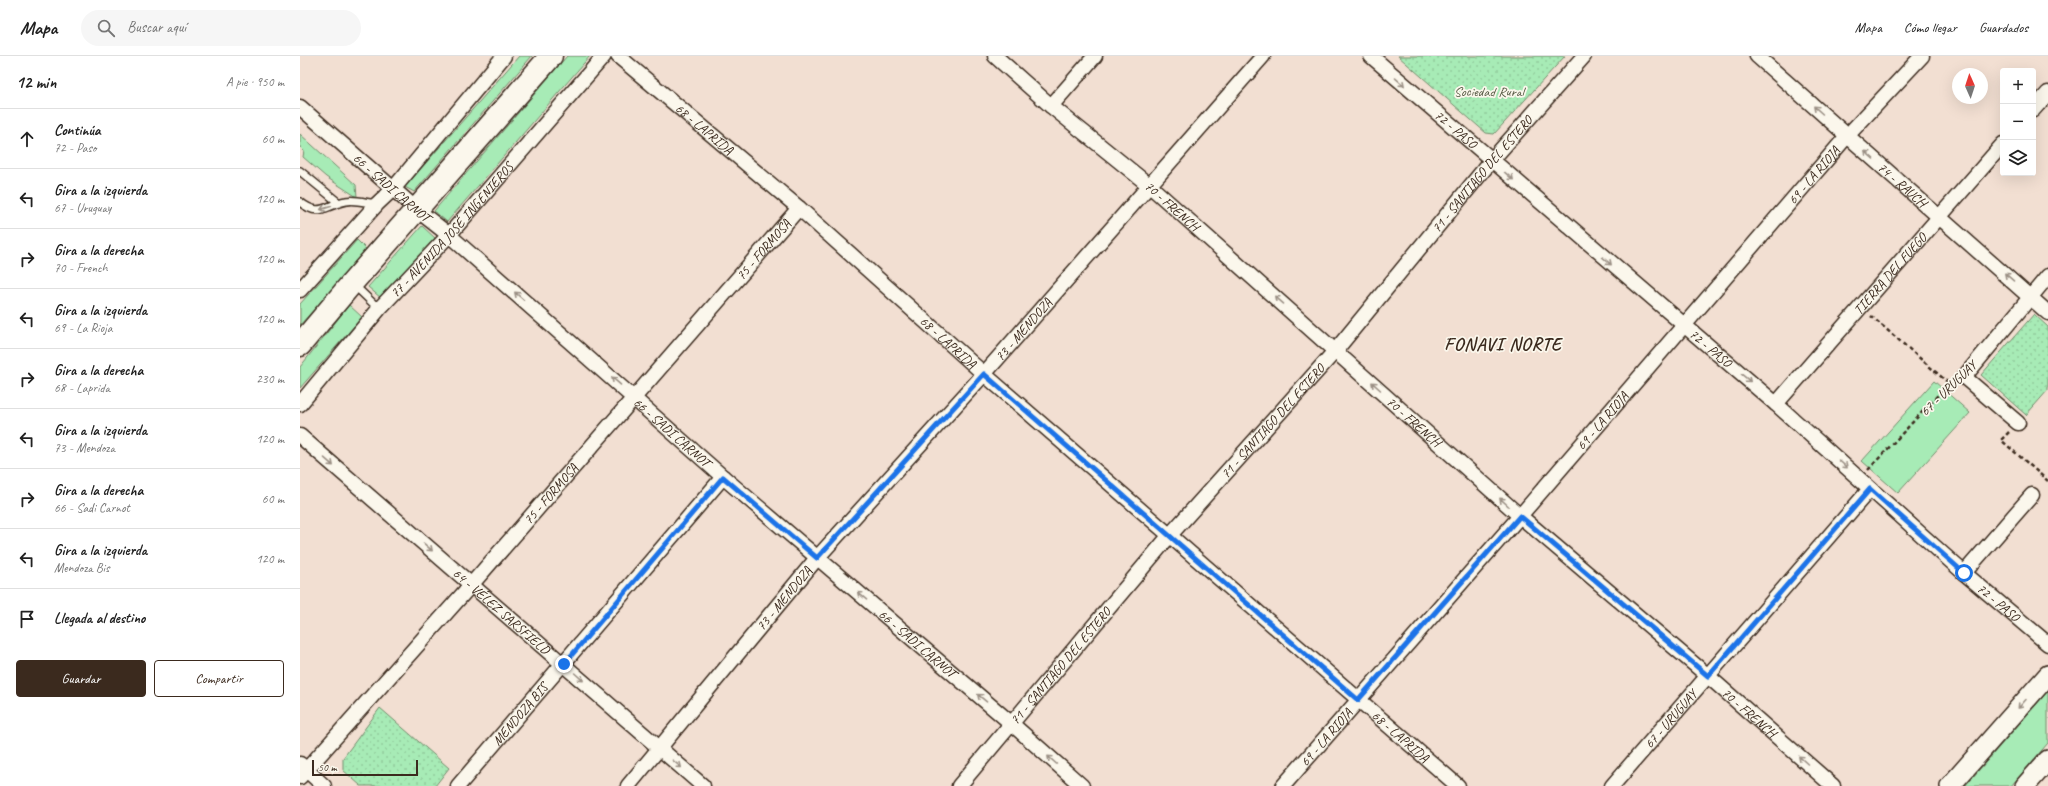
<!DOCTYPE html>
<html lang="es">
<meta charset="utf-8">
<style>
:root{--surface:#fff;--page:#f6f6f6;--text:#222;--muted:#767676;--line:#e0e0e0;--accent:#3b2a1e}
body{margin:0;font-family:Caveat,sans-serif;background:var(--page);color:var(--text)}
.controls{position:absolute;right:12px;top:12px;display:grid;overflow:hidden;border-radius:4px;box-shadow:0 4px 16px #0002}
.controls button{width:36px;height:36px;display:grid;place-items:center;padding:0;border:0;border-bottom:1px solid var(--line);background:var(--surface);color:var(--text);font:20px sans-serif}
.compass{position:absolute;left:1652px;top:12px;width:36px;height:36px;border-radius:50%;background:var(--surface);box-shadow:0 4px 16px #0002;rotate:357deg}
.scale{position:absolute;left:12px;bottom:10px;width:106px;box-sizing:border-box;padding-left:4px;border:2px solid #3b2a1e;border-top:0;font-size:11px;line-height:14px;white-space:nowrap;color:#3b2a1e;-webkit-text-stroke:3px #fbf7ec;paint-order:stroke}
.stop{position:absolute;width:12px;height:12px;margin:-9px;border:3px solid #1a73e8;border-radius:50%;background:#fff}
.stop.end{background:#1a73e8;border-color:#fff;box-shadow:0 1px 4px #0008}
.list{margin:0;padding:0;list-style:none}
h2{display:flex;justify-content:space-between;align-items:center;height:52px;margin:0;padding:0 16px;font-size:17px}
h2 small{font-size:13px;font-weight:400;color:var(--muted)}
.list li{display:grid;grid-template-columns:26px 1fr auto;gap:12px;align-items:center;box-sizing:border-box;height:60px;padding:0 16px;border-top:1px solid var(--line)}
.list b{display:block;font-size:15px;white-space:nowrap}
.list p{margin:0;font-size:13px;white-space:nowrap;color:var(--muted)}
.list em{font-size:13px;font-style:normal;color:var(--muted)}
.actions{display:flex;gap:8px;padding:12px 16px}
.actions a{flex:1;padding:9px 0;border:1px solid var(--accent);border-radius:4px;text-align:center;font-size:14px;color:var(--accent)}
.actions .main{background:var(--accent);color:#fff}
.icon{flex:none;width:22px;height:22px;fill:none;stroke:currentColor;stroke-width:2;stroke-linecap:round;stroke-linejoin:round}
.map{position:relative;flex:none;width:1748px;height:730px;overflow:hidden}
header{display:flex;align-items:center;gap:24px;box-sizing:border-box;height:56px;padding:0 20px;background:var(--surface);border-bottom:1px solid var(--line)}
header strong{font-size:19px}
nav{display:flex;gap:22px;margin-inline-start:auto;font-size:14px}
.search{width:280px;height:36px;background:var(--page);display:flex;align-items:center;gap:10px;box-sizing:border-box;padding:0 14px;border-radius:22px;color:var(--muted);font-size:15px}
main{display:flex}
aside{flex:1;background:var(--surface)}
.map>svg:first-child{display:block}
.grass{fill:#a7ebb6;stroke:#718a6a}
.park{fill:url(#park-dots);stroke:#718a6a}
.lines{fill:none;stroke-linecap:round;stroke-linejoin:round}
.lane-casing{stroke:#3b2a1e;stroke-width:10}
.street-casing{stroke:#3b2a1e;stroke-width:17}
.secondary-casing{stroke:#3b2a1e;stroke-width:22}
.highway-casing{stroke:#3b2a1e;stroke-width:25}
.path{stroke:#3b2a1e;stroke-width:2.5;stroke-dasharray:4 3;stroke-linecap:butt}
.lane{stroke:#fbf7ec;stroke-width:7}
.street{stroke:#fbf7ec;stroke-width:14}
.secondary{stroke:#fbf7ec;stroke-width:19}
.highway{stroke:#fbf7ec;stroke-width:22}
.oneway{stroke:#9b9085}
.route{stroke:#1a73e8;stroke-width:5}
.labels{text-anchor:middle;stroke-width:3.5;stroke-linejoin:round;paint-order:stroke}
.park-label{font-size:14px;fill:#565a44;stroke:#fbf7ec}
.street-label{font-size:14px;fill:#3b2a1e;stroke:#fbf7ec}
.district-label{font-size:18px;font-weight:bold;letter-spacing:1px;fill:#3b2a1e;stroke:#fbf7ec}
</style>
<header>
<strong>Mapa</strong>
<div class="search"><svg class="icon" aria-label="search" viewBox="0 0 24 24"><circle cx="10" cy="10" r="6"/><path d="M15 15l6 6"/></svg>Buscar aquí</div>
<nav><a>Mapa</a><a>Cómo llegar</a><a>Guardados</a></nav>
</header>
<main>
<aside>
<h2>12 min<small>A pie · 950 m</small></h2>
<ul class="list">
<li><svg class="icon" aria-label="ahead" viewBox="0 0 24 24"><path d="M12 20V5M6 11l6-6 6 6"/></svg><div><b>Continúa</b><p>72 - Paso</p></div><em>60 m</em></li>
<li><svg class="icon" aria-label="left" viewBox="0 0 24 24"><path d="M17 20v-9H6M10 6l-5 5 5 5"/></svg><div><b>Gira a la izquierda</b><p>67 - Uruguay</p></div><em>120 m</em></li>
<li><svg class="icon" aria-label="right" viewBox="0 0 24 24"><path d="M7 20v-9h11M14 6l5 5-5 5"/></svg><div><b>Gira a la derecha</b><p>70 - French</p></div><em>120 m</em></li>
<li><svg class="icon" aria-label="left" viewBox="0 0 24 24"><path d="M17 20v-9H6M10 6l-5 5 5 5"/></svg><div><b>Gira a la izquierda</b><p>69 - La Rioja</p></div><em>120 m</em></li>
<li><svg class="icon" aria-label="right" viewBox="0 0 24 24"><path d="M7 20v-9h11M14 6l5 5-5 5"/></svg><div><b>Gira a la derecha</b><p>68 - Laprida</p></div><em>230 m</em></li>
<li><svg class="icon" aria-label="left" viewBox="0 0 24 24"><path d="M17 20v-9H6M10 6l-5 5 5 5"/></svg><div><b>Gira a la izquierda</b><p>73 - Mendoza</p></div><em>120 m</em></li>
<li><svg class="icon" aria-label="right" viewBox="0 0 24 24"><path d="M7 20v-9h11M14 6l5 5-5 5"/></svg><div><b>Gira a la derecha</b><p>66 - Sadi Carnot</p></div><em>60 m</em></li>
<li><svg class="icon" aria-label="left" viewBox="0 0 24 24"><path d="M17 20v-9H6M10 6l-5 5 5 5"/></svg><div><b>Gira a la izquierda</b><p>Mendoza Bis</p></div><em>120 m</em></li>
<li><svg class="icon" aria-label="arrive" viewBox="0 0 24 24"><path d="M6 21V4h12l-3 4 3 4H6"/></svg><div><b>Llegada al destino</b></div></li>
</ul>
<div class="actions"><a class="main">Guardar</a><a>Compartir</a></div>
</aside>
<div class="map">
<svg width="1748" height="730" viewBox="0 0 1748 730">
<defs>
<pattern id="park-dots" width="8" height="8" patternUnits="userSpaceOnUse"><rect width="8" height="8" fill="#a7ebb6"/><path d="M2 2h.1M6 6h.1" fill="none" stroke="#91ca9c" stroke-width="1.8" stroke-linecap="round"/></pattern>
</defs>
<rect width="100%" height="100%" fill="#f2dfd2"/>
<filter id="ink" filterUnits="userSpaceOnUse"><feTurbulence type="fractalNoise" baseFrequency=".025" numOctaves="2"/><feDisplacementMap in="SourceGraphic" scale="8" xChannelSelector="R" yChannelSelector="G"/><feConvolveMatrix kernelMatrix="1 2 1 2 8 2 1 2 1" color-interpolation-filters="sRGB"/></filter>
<g filter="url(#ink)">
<path class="grass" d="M 219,0 L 232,0 L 114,136 L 105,131 Z
M 267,0 L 290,0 L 147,166 L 134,155 Z
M 0,78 L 56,129 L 57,141 L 26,121 L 3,101 L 4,95 L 0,91 Z
M 122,170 L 135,182 L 81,242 L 68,231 Z
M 57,184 L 67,194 L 0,269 L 0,248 Z
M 49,249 L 62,261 L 0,332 L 0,311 Z
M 1634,325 L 1670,357 L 1598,437 L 1562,405 Z
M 1748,635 L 1748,687 L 1711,730 L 1665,730 Z"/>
<path class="park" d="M 1098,0 L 1265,0 L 1194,78 L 1186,77 Z
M 1734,258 L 1748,271 L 1748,334 L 1726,359 L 1681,319 Z
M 80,652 L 149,712 L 135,730 L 61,730 L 43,714 L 43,702 Z"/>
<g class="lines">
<defs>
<path id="lane" d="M 0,115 L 39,147
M 0,146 C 20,162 25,149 46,145 C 55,143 67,147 77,148
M 53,228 L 79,253"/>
<g id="street">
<path id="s1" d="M 318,0 L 499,152 L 684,318 L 1158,730"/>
<path id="s2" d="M 695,0 L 751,50 L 850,130 L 1220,460 L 1408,620 L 1533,730"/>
<path id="s3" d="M 1071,0 L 1476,348 L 1664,517 L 1748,588"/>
<path id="s4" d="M 1457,0 L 1748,257"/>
<path d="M 751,50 L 795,0"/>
<path id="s5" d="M 0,51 L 116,153 L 149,179 L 423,421 L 712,668 L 782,730"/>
<path d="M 1733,54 L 1748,37"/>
<path d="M 0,234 L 77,148 L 94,132 L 204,0"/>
<path id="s6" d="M 0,348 L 79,253 L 149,179 L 304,0"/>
<path id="s7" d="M 1476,348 L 1703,88"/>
<path d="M 1718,367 L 1664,321 L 1748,220"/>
<path id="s8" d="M 0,380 L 403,730"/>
<path d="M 1664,517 L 1732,439"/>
<path d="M 0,708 L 24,730"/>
<path id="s9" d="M 0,721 L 171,529 L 499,152"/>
<path id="s10" d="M 158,730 L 423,421"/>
<path id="s11" d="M 328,730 L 517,502 L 684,318 L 963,0"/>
<path id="s12" d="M 659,730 L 870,479 L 1036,294 L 1191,105 L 1284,0"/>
<path id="s13" d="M 983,730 L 1220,460 L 1547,80 L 1622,0"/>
<path id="s14" d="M 1312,730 L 1570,433"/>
</g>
<path id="secondary" d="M 1650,730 L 1748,619
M 1725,730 L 1748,704"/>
<path id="highway" d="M 0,289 L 52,227 L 251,0"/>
</defs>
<use href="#lane" class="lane-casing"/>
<use href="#street" class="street-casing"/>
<use href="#secondary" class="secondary-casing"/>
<use href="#highway" class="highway-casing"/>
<path class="path" d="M 1571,260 L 1652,330
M 1709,376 L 1701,384 L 1748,425
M 1568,414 L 1639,338 L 1654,328"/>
<use href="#lane" class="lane"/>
<use href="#street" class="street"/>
<use href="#secondary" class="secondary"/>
<use href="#highway" class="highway"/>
</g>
<defs><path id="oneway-shaft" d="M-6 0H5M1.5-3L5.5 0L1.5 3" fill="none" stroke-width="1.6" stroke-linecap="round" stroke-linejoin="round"/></defs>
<g class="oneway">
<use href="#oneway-shaft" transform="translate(1100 26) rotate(41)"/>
<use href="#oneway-shaft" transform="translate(1518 54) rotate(-138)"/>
<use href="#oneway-shaft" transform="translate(1569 99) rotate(-139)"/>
<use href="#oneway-shaft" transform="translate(1209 120) rotate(41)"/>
<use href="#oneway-shaft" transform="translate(26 152) rotate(164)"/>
<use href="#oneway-shaft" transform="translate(1307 205) rotate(41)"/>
<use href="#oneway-shaft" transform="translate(1709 221) rotate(-139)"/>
<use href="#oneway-shaft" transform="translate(219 240) rotate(-139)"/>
<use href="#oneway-shaft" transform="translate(979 244) rotate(-139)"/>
<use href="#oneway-shaft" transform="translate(1446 322) rotate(40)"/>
<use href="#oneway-shaft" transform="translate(316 325) rotate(-139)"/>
<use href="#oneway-shaft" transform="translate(1076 330) rotate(-138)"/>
<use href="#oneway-shaft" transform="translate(29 406) rotate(41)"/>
<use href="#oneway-shaft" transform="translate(1543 408) rotate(42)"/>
<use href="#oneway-shaft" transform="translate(1204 446) rotate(-138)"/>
<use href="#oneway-shaft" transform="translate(128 491) rotate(41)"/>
<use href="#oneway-shaft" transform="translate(562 540) rotate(-140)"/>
<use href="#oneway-shaft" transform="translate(279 621) rotate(42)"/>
<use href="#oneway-shaft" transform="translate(682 642) rotate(-140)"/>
<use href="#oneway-shaft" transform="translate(1722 648) rotate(132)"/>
<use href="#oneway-shaft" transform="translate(752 704) rotate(-138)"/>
<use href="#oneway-shaft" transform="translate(1503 704) rotate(-138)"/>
<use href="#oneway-shaft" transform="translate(377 708) rotate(40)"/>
</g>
</g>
<g class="lines" filter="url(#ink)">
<path class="route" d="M 264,608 L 423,421 L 517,502 L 684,318 L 1058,644 L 1220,460 L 1408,620 L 1570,433 L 1664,517"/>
</g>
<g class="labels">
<g class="park-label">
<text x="1189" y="40">Sociedad Rural</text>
</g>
<g class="street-label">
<text dy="5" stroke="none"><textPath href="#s1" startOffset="113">68 - LAPRIDA</textPath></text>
<text dy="5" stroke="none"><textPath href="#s3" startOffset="112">72 - PASO</textPath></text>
<text dy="5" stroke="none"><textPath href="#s12" startOffset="805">71 - SANTIAGO DEL ESTERO</textPath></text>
<text dy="5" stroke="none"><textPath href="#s13" startOffset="809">69 - LA RIOJA</textPath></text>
<text dy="5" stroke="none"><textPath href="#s4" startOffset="194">74 - RAUCH</textPath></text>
<text dy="5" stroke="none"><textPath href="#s5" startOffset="122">66 - SADI CARNOT</textPath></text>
<text dy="5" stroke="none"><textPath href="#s2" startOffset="232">70 - FRENCH</textPath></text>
<text dy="5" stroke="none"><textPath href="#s6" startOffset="231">77 - AVENIDA JOSÉ INGENIEROS</textPath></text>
<text dy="5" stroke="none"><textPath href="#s9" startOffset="702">75 - FORMOSA</textPath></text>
<text dy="5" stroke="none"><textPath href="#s7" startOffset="173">TIERRA DEL FUEGO</textPath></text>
<text dy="5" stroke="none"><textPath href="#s11" startOffset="604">73 - MENDOZA</textPath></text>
<text dy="5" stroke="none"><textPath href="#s1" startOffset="437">68 - LAPRIDA</textPath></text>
<text dy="5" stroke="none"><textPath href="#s3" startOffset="448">72 - PASO</textPath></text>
<text transform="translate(1648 332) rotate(-44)" y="5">67 - URUGUAY</text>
<text dy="5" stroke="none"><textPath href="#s13" startOffset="485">69 - LA RIOJA</textPath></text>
<text dy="5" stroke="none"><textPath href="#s12" startOffset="481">71 - SANTIAGO DEL ESTERO</textPath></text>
<text dy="5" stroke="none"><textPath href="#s2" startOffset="556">70 - FRENCH</textPath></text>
<text dy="5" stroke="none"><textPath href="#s5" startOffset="494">66 - SADI CARNOT</textPath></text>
<text dy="5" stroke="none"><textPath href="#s9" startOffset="378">75 - FORMOSA</textPath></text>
<text dy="5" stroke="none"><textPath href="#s11" startOffset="244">73 - MENDOZA</textPath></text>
<text dy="5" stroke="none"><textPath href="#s3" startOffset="832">72 - PASO</textPath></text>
<text dy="5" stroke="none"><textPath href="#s8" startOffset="267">64 - VÉLEZ SARSFIELD</textPath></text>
<text dy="5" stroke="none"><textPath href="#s5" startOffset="818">66 - SADI CARNOT</textPath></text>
<text dy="5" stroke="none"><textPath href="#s12" startOffset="157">71 - SANTIAGO DEL ESTERO</textPath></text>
<text dy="5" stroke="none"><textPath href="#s2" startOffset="1000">70 - FRENCH</textPath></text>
<text dy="5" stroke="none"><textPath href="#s10" startOffset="95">MENDOZA BIS</textPath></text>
<text dy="5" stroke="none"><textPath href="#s14" startOffset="89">67 - URUGUAY</textPath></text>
<text dy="5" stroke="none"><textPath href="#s1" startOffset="1037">68 - LAPRIDA</textPath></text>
<text dy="5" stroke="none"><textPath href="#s13" startOffset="65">69 - LA RIOJA</textPath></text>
</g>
<g class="district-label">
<text x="1203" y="294">FONAVI NORTE</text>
</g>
</g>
</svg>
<div class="controls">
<button>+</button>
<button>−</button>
<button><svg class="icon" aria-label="layers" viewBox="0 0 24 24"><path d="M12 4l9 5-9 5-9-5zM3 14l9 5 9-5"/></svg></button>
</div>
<svg class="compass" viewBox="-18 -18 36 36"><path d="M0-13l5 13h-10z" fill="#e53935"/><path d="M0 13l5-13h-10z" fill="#767676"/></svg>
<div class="scale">50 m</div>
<div class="stop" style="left:1664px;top:517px"></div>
<div class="stop end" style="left:264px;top:608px"></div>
</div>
</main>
